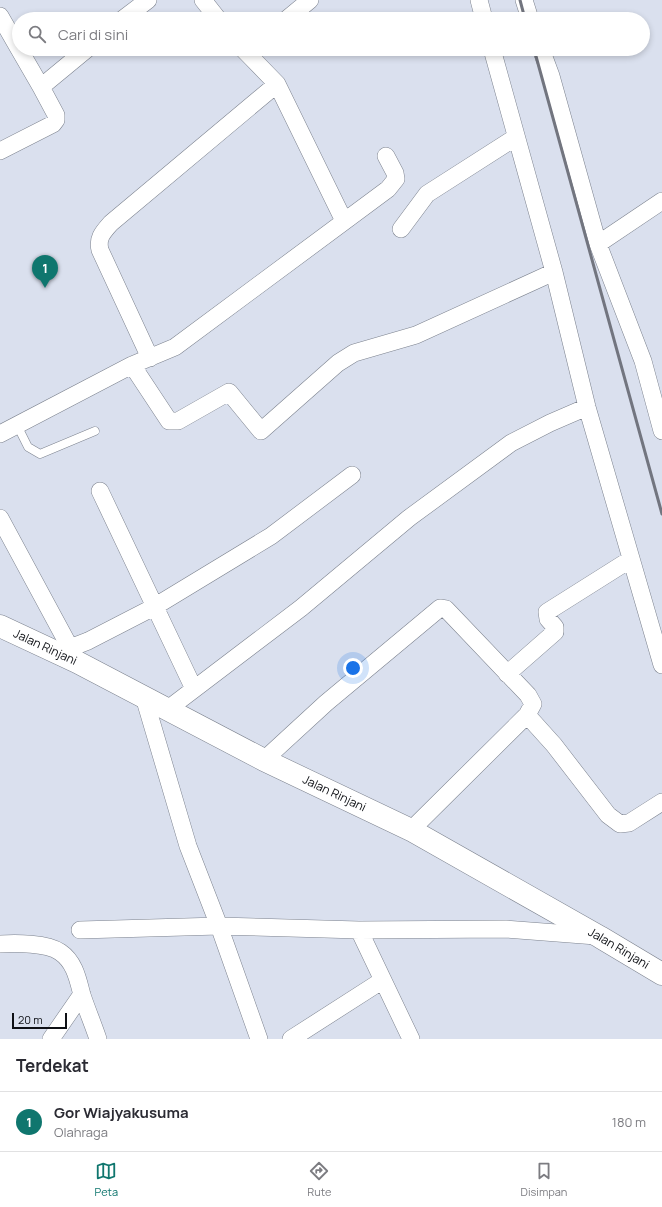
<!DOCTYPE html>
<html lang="id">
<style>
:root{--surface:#fff;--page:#f7f7f7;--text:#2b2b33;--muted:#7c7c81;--line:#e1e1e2;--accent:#0f766e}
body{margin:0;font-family:Manrope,sans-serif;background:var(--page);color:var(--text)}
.scale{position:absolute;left:12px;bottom:10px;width:55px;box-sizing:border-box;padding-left:4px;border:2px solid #0e1015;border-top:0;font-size:11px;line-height:14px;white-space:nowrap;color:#0e1015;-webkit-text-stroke:3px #dae0ee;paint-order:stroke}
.you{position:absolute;left:353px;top:668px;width:14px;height:14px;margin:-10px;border:3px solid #fff;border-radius:50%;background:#1a73e8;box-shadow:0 0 0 6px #1a73e833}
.badge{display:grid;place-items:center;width:26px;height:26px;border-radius:50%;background:var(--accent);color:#fff;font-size:13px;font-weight:700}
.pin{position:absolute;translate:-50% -33px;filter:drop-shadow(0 1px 2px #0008)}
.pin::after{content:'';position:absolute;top:21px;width:14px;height:12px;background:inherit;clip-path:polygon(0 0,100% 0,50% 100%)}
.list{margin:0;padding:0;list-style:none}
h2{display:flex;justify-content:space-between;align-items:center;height:52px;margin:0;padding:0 16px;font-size:17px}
h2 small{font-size:13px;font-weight:400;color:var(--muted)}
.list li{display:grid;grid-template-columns:26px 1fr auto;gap:12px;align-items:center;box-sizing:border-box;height:60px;padding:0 16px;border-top:1px solid var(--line)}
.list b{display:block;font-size:15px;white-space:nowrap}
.list p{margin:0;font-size:13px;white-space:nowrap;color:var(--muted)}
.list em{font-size:13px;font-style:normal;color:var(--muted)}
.icon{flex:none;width:22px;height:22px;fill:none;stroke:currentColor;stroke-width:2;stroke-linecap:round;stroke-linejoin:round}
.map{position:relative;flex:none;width:662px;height:1039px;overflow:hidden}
.search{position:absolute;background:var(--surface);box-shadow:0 2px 6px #0003;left:12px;right:12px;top:12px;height:44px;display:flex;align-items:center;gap:10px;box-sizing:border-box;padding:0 14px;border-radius:22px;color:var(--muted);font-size:15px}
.sheet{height:112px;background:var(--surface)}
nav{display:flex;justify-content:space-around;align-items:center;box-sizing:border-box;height:56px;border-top:1px solid var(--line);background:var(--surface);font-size:11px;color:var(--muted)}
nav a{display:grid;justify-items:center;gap:2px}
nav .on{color:var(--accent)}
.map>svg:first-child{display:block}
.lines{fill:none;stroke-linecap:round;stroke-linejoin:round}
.lane-casing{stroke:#7c828e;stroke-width:9}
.street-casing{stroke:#7c828e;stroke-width:18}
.secondary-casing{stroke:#7c828e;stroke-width:23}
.lane{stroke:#fff;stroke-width:8}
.street{stroke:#fff;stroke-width:17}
.secondary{stroke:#fff;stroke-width:22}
.rail{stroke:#72757f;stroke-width:3}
.labels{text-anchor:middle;stroke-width:3.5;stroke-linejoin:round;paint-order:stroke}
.street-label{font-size:12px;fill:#0e1015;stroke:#dae0ee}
</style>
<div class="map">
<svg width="662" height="1039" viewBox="0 0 662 1039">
<rect width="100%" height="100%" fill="#dae0ee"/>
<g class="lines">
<defs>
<path id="lane" d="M 17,425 L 28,447 L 40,454 L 95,431"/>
<path id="street" d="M 203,0 L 218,19
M 479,0 L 484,19
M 524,0 L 530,19
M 0,16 L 19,49
M 123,19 L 148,0
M 287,19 L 310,0
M 19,49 L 41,87
M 243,49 L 277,84 L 344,221
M 492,49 L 554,272 L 587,407 L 662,665
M 541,49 L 551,76 L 598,244 L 643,361 L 662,431
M 0,151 L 53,124 L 56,120 L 56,115 L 41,87 L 87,49
M 401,229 L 427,194 L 516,137
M 598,244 L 662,201
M 150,358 L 100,250 C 97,238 103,232 111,223 L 277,84
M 132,365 L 169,421 L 178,421 L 229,392 L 261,431 L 338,363 L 354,353 L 416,335 L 554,272
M 0,434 L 132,365 L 175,347 L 388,189 L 396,179 L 395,173 L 386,156
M 100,491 L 194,689
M 0,518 L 75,657
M 70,648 L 88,641 L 154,607 L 271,536 L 352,475
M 507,674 L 555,632 L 555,627 L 548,619 L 547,612 L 631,559
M 168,709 L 301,608 L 409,518 L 511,443 L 550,423 L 587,407
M 527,715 L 554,745 L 608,815 L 620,824 L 629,823 L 662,802
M 264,760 L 326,703 L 440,608 L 446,609 L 528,695 L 533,704 L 527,715 L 411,830
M 80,930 L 219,926 L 188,846 L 144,697
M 359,930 L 411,1039
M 0,944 C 16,943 47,943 60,952 C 75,962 78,980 82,995 C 87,1010 93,1024 98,1039
M 51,1039 L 82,994
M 259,1039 L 219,926 L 359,930 L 506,929 L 596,936
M 291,1039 L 383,980"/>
<g id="secondary">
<path id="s1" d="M 0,626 L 77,662 L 264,760 L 411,830 L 600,937 L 662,974"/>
</g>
</defs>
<use href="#lane" class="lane-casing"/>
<use href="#street" class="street-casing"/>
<use href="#secondary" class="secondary-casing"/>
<use href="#lane" class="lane"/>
<use href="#street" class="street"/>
<use href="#secondary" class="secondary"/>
<path class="rail" d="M 520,0 L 525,19
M 534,49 L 662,514"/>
</g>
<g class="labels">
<g class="street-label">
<text dy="4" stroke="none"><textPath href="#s1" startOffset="50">Jalan Rinjani</textPath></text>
<text dy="4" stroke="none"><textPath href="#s1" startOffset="374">Jalan Rinjani</textPath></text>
<text dy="4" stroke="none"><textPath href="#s1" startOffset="698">Jalan Rinjani</textPath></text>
</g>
</g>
</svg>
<div class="scale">20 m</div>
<div class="you"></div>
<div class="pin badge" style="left:45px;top:288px">1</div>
<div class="search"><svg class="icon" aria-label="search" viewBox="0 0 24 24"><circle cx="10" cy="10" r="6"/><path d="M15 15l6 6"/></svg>Cari di sini</div>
</div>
<section class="sheet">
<h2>Terdekat<small></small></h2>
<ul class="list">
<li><span class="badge">1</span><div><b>Gor Wiajyakusuma</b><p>Olahraga</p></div><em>180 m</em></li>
</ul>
</section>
<nav>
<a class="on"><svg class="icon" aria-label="map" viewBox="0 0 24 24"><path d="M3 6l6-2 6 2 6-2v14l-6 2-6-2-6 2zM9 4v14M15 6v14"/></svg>Peta</a>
<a><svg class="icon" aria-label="directions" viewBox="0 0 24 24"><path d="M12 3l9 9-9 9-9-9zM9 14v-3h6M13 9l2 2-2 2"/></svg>Rute</a>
<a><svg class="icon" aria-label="saved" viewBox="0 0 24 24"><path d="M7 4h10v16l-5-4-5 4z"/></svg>Disimpan</a>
</nav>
